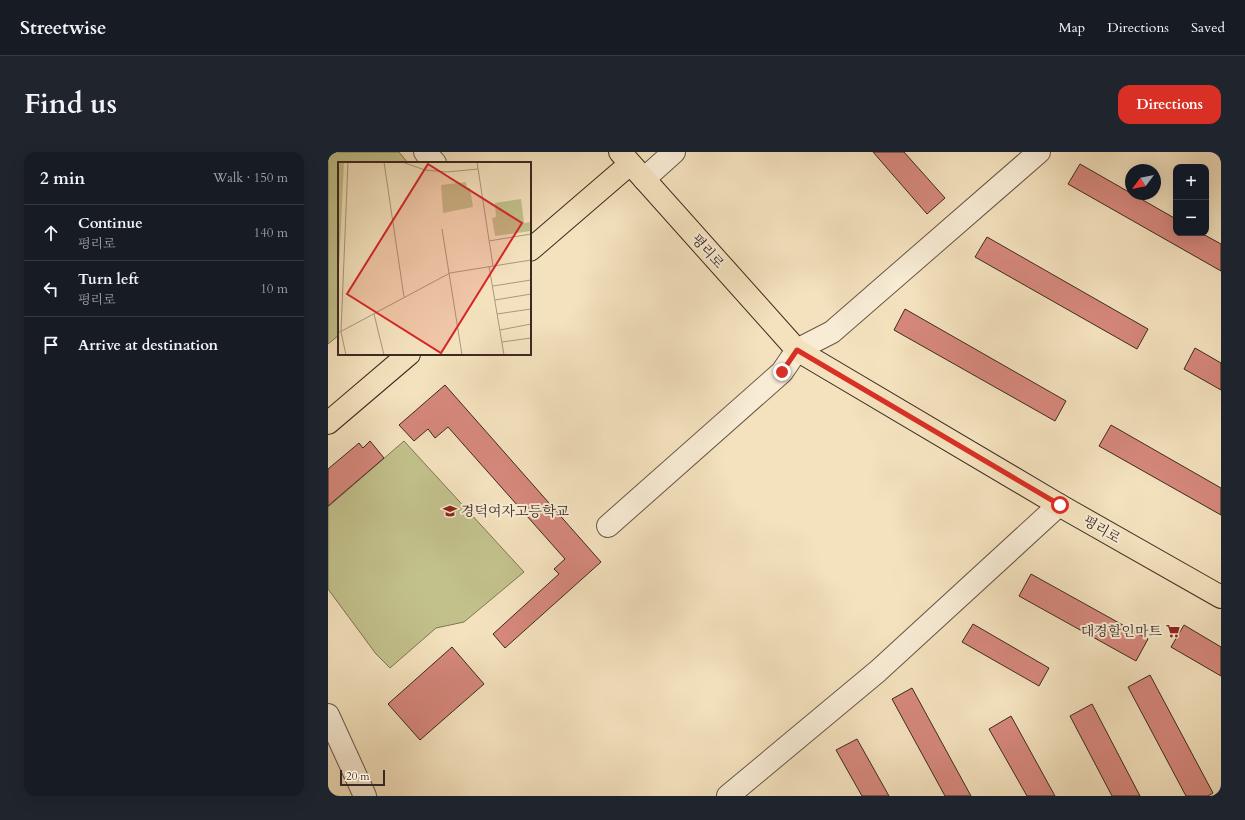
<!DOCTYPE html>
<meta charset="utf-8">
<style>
:root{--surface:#171b24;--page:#20242c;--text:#f1f3f6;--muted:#9ea1a6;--line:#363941;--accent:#d93025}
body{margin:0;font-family:Cardo,"Noto Serif KR",serif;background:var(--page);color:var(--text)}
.controls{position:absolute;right:12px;top:12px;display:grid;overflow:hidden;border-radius:8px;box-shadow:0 4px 16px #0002}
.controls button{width:36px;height:36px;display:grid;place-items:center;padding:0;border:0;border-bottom:1px solid var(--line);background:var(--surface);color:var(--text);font:20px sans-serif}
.compass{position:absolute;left:797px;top:12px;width:36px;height:36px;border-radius:50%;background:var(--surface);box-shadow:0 4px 16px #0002;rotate:238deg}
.scale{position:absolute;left:12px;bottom:10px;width:45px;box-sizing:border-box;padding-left:4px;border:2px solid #3c2920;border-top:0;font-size:11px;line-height:14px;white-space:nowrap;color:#3c2920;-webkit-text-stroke:3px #f8ecd5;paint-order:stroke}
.stop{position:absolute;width:12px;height:12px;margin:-9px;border:3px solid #d93025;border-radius:50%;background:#fff}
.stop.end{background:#d93025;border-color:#fff;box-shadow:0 1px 4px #0008}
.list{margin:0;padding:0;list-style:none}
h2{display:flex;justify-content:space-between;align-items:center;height:52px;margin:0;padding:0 16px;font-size:17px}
h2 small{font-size:13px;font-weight:400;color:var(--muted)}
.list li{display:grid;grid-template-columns:26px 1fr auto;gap:12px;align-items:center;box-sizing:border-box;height:56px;padding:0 16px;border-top:1px solid var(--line)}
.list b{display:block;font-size:15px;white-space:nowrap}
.list p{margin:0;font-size:13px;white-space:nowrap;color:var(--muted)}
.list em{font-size:13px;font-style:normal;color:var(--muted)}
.icon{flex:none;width:22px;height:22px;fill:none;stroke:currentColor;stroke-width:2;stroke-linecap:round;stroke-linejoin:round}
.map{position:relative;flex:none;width:893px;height:644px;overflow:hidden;border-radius:12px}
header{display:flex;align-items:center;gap:24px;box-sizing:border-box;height:56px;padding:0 20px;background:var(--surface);border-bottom:1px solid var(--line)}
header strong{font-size:19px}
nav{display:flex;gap:22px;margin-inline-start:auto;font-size:14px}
.intro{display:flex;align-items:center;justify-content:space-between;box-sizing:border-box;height:96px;padding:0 24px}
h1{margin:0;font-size:28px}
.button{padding:10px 18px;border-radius:12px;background:var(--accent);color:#fff;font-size:14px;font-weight:700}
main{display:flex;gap:24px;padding:0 24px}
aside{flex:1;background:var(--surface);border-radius:12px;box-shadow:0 4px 16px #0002}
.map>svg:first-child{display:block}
.green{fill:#c2c18c;stroke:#7f7556}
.building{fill:#d6887c;stroke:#3c2920}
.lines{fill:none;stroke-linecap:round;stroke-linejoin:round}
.minor-casing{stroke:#6a5748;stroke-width:24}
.major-casing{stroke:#3c2920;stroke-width:24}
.minor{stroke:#f8ecd5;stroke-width:22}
.major{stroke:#f4e2be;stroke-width:22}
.route{stroke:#d93025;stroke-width:5}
.labels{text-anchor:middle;stroke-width:4;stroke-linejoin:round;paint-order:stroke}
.street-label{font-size:14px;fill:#3c2920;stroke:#f8ecd5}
.poi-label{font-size:14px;fill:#3c2920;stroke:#f8ecd5;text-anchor:start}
.inset-road{fill:none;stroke:#aa987f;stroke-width:1}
.view{fill:#d62828;fill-opacity:0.15;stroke:#d62828;stroke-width:2}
.inset-edge{fill:none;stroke:#3c2920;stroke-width:2}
</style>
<header>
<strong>Streetwise</strong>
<nav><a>Map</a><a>Directions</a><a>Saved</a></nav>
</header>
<div class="intro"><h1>Find us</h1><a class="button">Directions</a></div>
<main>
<aside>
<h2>2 min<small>Walk · 150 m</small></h2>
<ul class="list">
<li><svg class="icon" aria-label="ahead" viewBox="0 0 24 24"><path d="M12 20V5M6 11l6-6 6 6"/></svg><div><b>Continue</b><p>평리로</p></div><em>140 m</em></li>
<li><svg class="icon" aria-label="left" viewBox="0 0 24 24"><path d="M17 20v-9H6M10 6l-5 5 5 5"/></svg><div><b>Turn left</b><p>평리로</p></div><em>10 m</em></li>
<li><svg class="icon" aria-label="arrive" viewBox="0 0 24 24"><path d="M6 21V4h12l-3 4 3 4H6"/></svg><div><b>Arrive at destination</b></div></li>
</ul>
</aside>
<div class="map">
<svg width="893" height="644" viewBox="0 0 893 644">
<rect width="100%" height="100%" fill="#f4e2be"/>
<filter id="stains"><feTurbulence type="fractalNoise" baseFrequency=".005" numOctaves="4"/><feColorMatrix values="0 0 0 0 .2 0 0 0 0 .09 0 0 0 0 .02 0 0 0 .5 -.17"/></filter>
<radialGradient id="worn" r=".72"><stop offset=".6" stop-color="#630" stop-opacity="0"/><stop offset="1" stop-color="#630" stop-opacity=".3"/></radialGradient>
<path class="green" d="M 0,0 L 71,0 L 80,11 L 11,11 L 11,183 L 0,192 Z
M 76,289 L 196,420 L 136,470 L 108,476 L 62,516 L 48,502 L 0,437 L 0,355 Z"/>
<path class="building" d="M 545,0 L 576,0 L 617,46 L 599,62 Z
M 752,12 L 848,67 L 848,81 L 873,81 L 893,92 L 893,119 L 740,32 Z
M 659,85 L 820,177 L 809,197 L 647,105 Z
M 577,157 L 738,249 L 727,269 L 566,178 Z
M 867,196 L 893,211 L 893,238 L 856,217 Z
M 117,233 L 273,410 L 177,496 L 165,482 L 231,422 L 226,417 L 237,407 L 120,275 L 107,286 L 100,277 L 86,289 L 71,273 Z
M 783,273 L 893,336 L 893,363 L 771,294 Z
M 42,289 L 56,306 L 0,354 L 0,317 L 31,291 L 35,296 Z
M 703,422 L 820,487 L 808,509 L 691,444 Z
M 645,472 L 721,516 L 711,534 L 634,490 Z
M 856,473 L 893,495 L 893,524 L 843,495 Z
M 124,495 L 156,532 L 92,588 L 60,552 Z
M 822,523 L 885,641 L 880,644 L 858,644 L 800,535 Z
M 584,536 L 643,644 L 617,644 L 564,547 Z
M 764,552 L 812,644 L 784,644 L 742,564 Z
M 683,564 L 727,644 L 699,644 L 661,577 Z
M 529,587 L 561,644 L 534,644 L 508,598 Z"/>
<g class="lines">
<defs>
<path id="minor" d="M 97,0 L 107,11
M 316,27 L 346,0
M 280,374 L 454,220 L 469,198 L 504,180 L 711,0
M 0,563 L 37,644
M 400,644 L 550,519 L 731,353"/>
<path id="major" d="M 292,0 L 469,198 L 731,353 L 893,445
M 202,98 L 302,12
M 0,271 L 81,202"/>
</defs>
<use href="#minor" class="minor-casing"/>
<use href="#major" class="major-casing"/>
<use href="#minor" class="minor"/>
<use href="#major" class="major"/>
</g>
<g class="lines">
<path class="route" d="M 454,220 L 469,198 L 732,353"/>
</g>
<defs>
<symbol id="school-bare" viewBox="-9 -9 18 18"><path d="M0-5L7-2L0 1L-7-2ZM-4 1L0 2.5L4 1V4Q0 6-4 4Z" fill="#8f2418" stroke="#f8ecd5" stroke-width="2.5" paint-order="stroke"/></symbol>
<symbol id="supermarket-bare" viewBox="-9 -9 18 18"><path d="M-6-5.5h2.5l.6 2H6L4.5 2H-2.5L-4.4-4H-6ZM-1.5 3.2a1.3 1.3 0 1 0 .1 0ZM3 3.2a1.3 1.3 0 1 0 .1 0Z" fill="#8f2418" stroke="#f8ecd5" stroke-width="2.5" paint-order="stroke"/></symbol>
</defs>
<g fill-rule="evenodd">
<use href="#school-bare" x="112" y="349" width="20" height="20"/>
<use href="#supermarket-bare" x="835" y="469" width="20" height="20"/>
</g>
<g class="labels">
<g class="street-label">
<text transform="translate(380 99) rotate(48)" y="5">평리로</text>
<text transform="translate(774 377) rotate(30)" y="5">평리로</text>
</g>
<g class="poi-label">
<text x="133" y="364">경덕여자고등학교</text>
<text x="834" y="484" text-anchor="end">대경할인마트</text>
</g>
</g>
<g transform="translate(10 10)">
<rect width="193" height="193" fill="#f4e2be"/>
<path d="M 0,0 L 6,0 L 0,126 ZM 128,20 L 129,26 L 132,26 L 135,45 L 105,51 L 103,23 ZM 183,37 L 186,61 L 193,60 L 193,69 L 157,74 L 154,56 L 158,55 L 157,41 Z" fill="#c2c18c"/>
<path class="inset-road" d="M 46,0 L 66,135M 64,0 L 87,8 L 109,10 L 140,7M 139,0 L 155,104M 104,67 L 124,193M 151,79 L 193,72M 151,104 L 166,193M 155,124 L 193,118M 157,138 L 193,132M 36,152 L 46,193M 159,152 L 193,147M 162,168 L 193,162M 0,171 L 112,111 L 193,98M 164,180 L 193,176M 8,193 L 3,170 L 10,0"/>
<path class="view" d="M 90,2 L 184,61 L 103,191 L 9,132 Z"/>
<rect width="193" height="193" class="inset-edge"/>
</g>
<rect width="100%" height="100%" filter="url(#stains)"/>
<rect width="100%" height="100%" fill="url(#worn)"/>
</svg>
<div class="controls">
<button>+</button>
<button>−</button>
</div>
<svg class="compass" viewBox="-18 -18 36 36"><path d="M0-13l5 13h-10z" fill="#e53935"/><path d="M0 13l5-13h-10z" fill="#9ea1a6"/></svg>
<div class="scale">20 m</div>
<div class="stop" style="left:732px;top:353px"></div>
<div class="stop end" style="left:454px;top:220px"></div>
</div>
</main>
